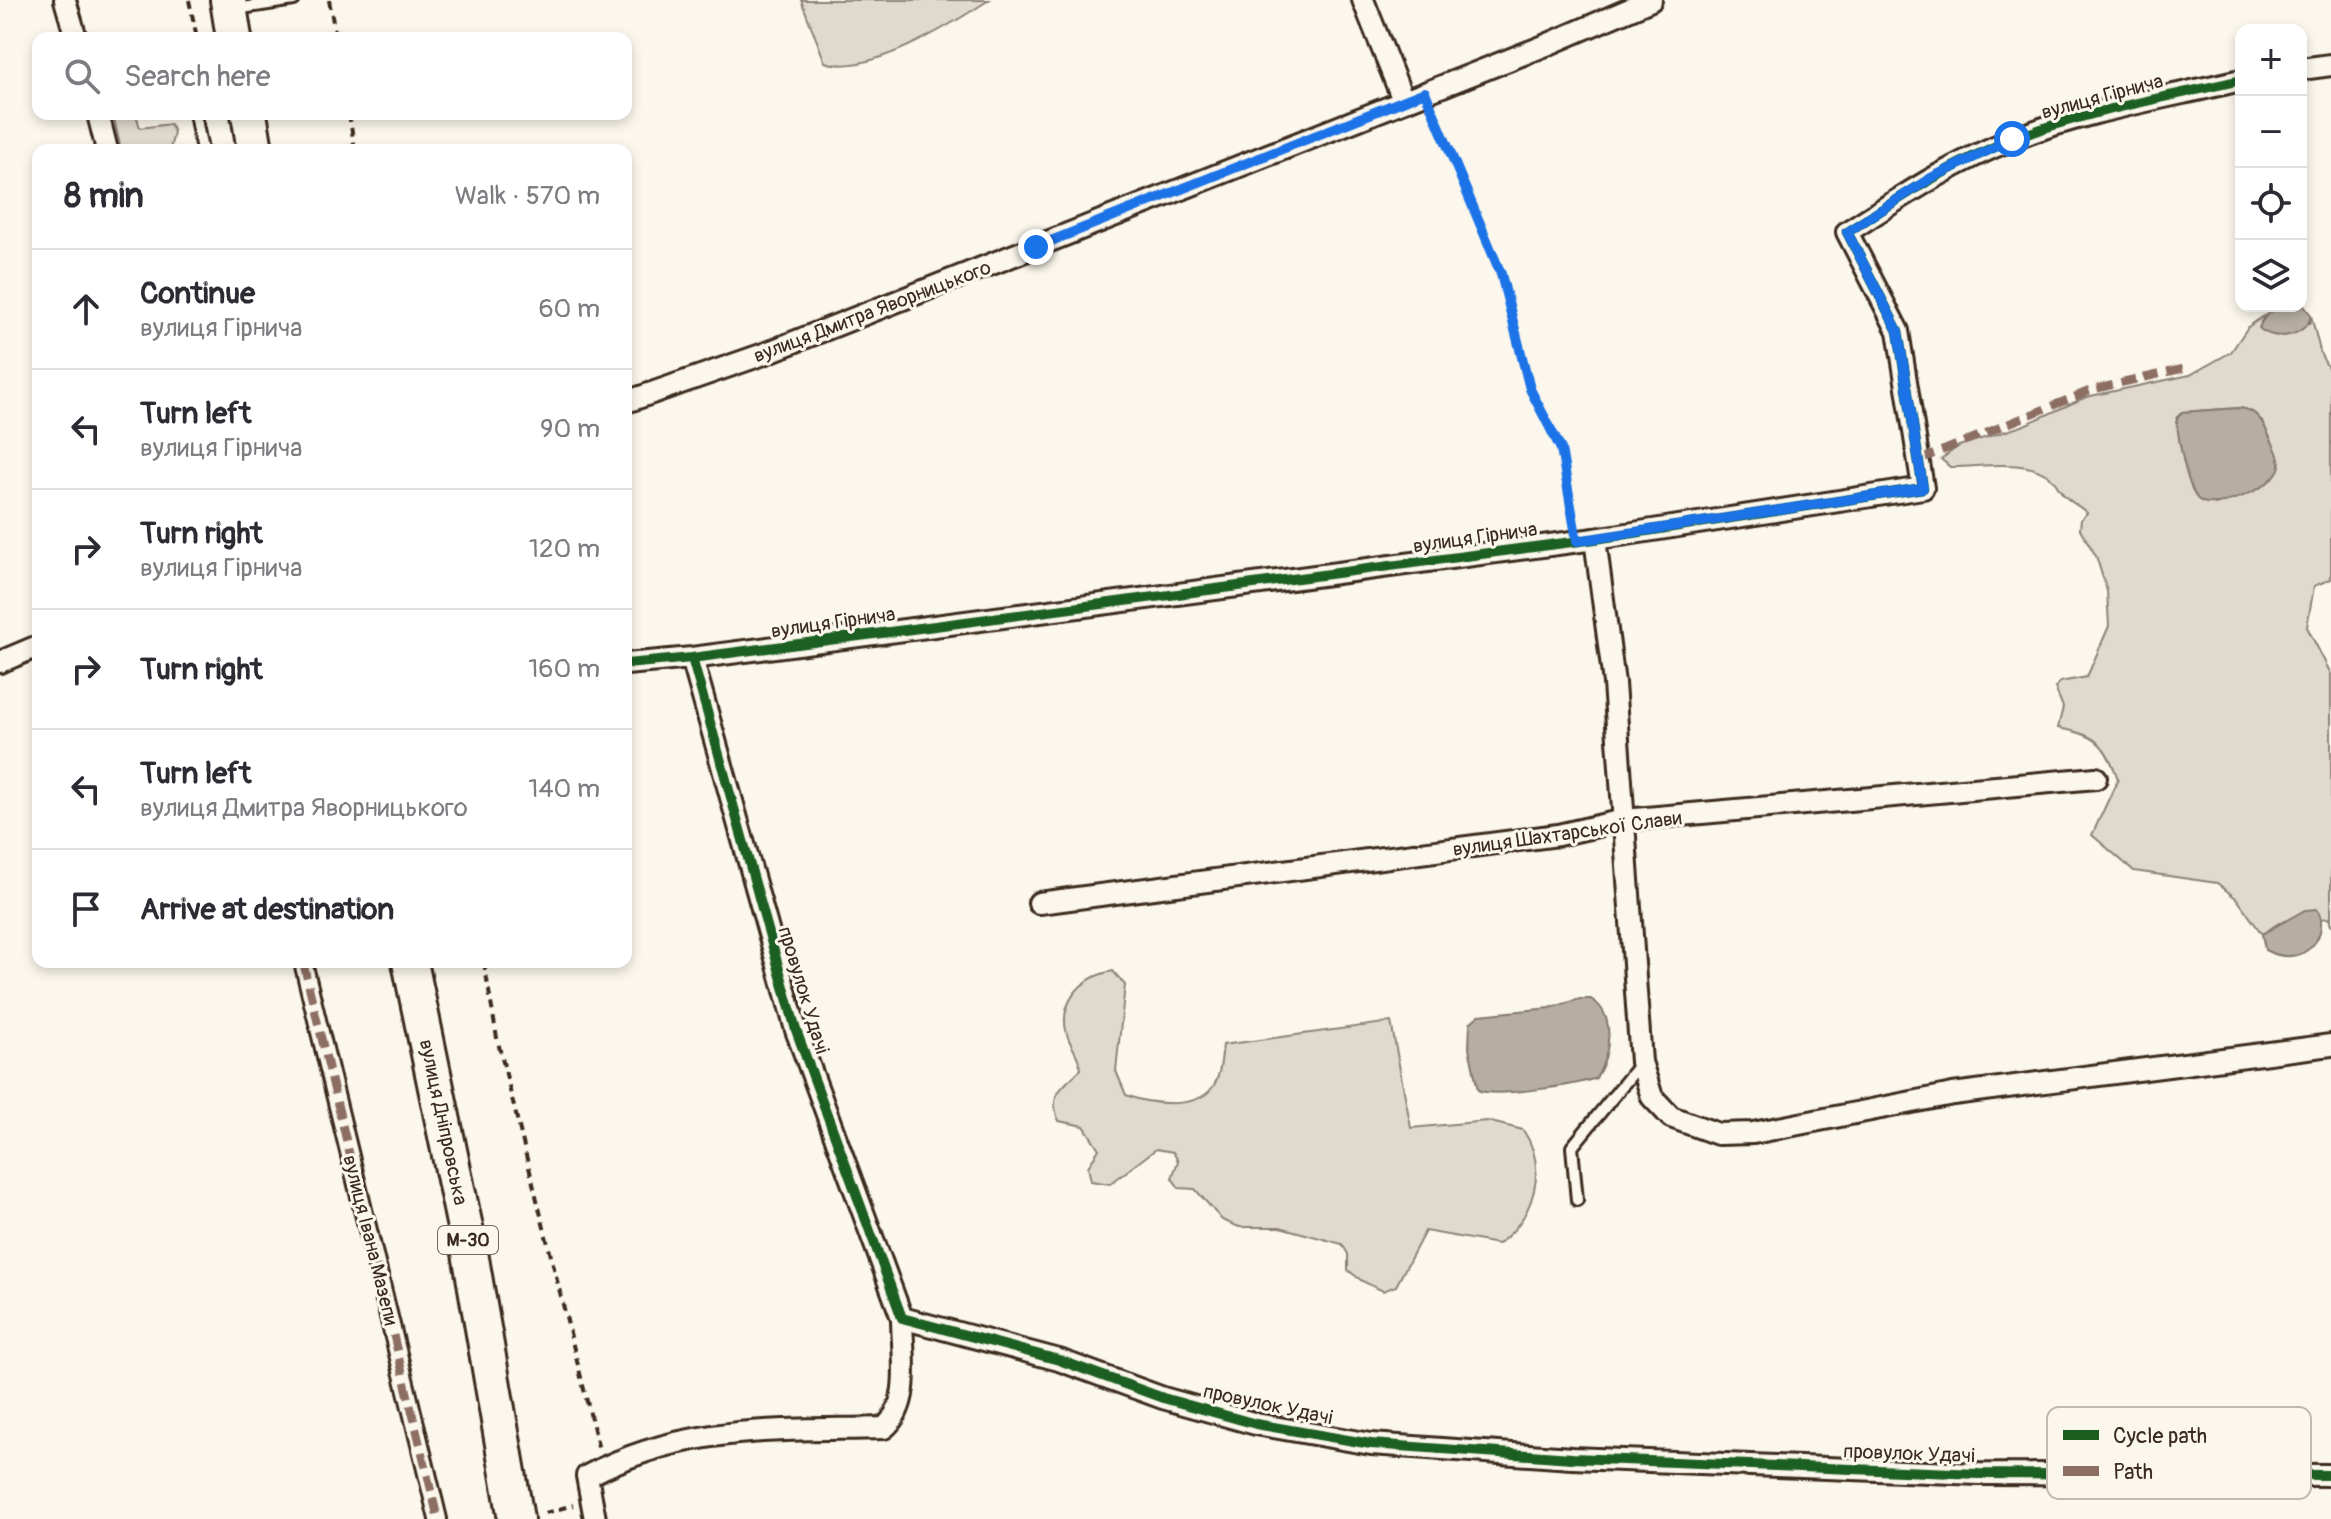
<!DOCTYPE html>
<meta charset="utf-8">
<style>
:root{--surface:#fff;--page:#f7f7f7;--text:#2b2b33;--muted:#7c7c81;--line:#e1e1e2}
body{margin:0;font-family:Pangolin,sans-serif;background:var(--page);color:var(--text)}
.controls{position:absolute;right:24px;top:24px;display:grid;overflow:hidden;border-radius:16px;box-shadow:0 4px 12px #0003}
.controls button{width:72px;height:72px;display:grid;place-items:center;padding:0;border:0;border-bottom:2px solid var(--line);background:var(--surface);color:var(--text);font:40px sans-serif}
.stop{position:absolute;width:24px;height:24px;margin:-18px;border:6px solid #1a73e8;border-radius:50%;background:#fff}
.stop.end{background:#1a73e8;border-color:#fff;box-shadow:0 2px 8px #0008}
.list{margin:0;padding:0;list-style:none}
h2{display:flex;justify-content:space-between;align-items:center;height:104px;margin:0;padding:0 32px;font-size:34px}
h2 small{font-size:26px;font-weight:400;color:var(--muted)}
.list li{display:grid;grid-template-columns:52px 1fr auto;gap:24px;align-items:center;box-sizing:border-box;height:120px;padding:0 32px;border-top:2px solid var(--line)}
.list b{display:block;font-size:30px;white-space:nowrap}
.list p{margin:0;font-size:26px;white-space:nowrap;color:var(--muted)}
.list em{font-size:26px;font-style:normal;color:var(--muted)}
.icon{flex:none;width:44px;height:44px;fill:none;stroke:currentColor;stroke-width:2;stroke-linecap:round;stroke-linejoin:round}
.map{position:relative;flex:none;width:2331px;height:1519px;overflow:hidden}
.search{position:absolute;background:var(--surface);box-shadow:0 4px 12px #0003;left:32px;top:32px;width:600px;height:88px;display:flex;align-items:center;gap:20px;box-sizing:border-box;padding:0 28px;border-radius:16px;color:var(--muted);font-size:30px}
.panel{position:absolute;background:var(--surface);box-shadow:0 4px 12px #0003;left:32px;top:144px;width:600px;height:824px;border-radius:16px}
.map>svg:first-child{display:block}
.green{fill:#dfd9ce;stroke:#8d8276;stroke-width:2;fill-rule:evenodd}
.water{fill:#b6aea2;stroke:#85796d;stroke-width:2}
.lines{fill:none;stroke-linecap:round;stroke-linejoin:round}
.service-casing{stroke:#3b2a1e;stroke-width:16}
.pedestrian-casing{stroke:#3b2a1e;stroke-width:22}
.minor-casing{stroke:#3b2a1e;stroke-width:26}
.trunk-casing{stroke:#3b2a1e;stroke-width:40}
.path{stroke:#3b2a1e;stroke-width:4;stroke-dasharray:8 6;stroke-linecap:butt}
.service{stroke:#fbf7ec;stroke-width:10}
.pedestrian{stroke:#fbf7ec;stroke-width:16}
.minor{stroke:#fbf7ec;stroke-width:20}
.trunk{stroke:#fbf7ec;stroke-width:34}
.quiet{stroke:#8d6e63;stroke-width:8;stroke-dasharray:16 8;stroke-linecap:butt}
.cycleway-casing{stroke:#fbf7ec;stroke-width:15}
.cycleway{stroke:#1b5e20;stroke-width:10}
.route{stroke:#1a73e8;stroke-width:10}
.labels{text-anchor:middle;stroke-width:6;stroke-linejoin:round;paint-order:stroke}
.shield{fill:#fbf7ec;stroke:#75685c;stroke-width:2}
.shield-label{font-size:18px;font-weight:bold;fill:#3b2a1e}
.street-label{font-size:20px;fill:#3b2a1e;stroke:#fbf7ec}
.key{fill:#fbf7ec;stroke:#c1baae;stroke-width:2}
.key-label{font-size:22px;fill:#3b2a1e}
</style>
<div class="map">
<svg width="2331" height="1519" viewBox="0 0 2331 1519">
<rect width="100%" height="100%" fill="#fbf7ec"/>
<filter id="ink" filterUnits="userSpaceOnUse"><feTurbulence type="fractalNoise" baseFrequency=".0125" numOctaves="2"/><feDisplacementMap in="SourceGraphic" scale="16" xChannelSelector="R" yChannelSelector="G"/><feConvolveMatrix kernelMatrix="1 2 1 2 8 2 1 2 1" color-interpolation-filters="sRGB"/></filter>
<g filter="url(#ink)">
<path class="green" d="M 801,0 L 989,0 C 952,24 868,77 825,62 Z
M 113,114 L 136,114 L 140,128 L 170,124 L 174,132 L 170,150 L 121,150 Z
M 2265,315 L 2261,322 L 2310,323 L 2311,315 L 2321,355 L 2331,373 L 2331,579 L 2314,586 L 2307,627 L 2331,674 L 2331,926 L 2329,918 L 2279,923 L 2262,934 L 2237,899 L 2217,883 L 2134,871 L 2092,835 L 2118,779 C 2105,742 2096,735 2058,728 L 2063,707 L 2055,688 L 2060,682 L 2087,677 L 2109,626 L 2107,591 L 2096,556 L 2080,529 L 2081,519 L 2087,513 C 2080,506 2073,504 2067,498 C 2060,493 2057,483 2051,478 C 2026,457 1979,468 1950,467 L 1941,459 L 1959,446 L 2022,426 L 2086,397 L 2190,375 L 2231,352 L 2248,327 ZM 2239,408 C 2262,410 2268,434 2276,453 L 2216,504 L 2197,498 L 2192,490 L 2177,418 L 2182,412 Z
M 1113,971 L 1125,985 L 1116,1071 L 1126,1095 C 1148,1104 1196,1110 1212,1088 C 1221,1076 1221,1059 1223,1045 L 1391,1022 L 1411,1128 L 1487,1121 L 1523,1130 C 1549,1168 1534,1218 1498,1244 L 1425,1231 L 1396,1286 L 1383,1291 L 1362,1281 L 1348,1270 L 1348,1254 L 1342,1244 L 1280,1227 L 1239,1227 L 1222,1220 L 1195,1189 L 1179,1188 L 1172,1178 L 1178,1161 L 1173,1152 L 1156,1149 L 1110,1184 L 1091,1181 L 1088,1167 L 1099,1149 L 1084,1126 L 1059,1121 C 1047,1094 1063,1087 1081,1069 C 1079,1057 1074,1051 1069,1040 C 1055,1005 1080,977 1113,971 Z"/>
<path class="water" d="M 2301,302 L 2311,315 C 2307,337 2274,342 2259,328 C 2267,307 2280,306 2301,306 Z
M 2239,408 C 2253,409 2260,417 2266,429 C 2270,439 2279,452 2280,463 C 2282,485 2216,513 2199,500 C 2187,490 2177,434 2177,418 L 2182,412 Z
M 2317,909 C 2331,930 2308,972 2265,950 L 2262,934 L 2305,910 Z
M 1580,999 L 1591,999 C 1617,1015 1610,1055 1596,1078 C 1578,1085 1493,1098 1478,1090 L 1469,1048 L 1470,1023 L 1479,1015 L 1550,1008 Z"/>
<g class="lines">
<defs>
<path id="service" d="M 236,9 L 294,0
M 195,114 L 202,150
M 1577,1200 L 1572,1147 L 1640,1064"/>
<path id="pedestrian" d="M 303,962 L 438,1519"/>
<path id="minor" d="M 65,0 L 76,38
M 1363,0 L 1403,100
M 2301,69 L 2331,65
M 98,114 L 107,150
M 626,402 L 761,355 L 1544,46 L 1651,0
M 1595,539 L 1614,683 L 1641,1062 L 1652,1097 L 1671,1117 L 1718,1134 L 1753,1133 L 1953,1094 L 2331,1045
M 692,658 L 796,1030 L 902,1318 L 1059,1360 L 1163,1398 L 1256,1424 L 1371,1444 L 1572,1458 L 1979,1474 L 2331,1475
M 0,662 L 38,646
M 626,664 L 692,658 L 1595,539 L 1923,488 L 1898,331 L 1847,232 C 1900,198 1952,163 2011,140 C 2084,111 2165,98 2241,80
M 1039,903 L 1558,835 L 1624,820 L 2096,778
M 595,1519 L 587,1476 C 687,1424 774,1431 884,1428 C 913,1404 902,1354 902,1318"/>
<path id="trunk" d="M 228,0 L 234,38
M 249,114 L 255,150
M 410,962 L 469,1247 L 516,1519"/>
</defs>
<use href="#service" class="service-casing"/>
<use href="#pedestrian" class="pedestrian-casing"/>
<use href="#minor" class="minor-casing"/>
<use href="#trunk" class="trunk-casing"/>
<path class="path" d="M 189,0 L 197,38
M 329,0 L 336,38
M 1433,108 L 1501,274 L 1530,389 L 1561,449 L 1574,522
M 349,114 L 355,150
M 484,962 L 497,1038 L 599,1450
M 545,1513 L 573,1505"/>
<use href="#service" class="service"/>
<use href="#pedestrian" class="pedestrian"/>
<use href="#minor" class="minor"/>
<use href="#trunk" class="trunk"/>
<path class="quiet" d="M 1919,460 L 2091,390 L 2186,368
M 303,962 L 438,1519"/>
<defs>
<path id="cycleway" d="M 692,658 L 796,1030 L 902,1318 L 1059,1360 L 1163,1398 L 1256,1424 L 1371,1444 L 1572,1458 L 1979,1474 L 2331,1475
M 626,664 L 692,658 L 1595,539 L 1923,488 L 1898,331 L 1847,232 C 1900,198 1952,163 2011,140 C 2084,111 2165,98 2241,80"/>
</defs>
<use href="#cycleway" class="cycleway-casing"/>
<use href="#cycleway" class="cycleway"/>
</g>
</g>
<g class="lines" filter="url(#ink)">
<path class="route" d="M 1036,247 L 1425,92 L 1501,274 L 1530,389 L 1561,449 L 1577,541 L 1923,488 L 1898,331 L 1847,232 L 1931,178 L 2012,139"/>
</g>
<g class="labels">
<rect class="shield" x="438" y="1226" width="60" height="28" rx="6"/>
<g class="shield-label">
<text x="468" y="1246">М-30</text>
</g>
<g class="street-label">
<text transform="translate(2102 96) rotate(-15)" y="7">вулиця Гірнича</text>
<text transform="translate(872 311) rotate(-21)" y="7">вулиця Дмитра Яворницького</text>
<text transform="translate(1475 537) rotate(-8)" y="7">вулиця Гірнича</text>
<text transform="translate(833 622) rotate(-8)" y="7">вулиця Гірнича</text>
<text transform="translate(1567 833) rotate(-8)" y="7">вулиця Шахтарської Слави</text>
<text transform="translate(804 990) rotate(73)" y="7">провулок Удачі</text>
<text transform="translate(444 1122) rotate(78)" y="7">вулиця Дніпровська</text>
<text transform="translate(371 1240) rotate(76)" y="7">вулиця Івана Мазепи</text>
<text transform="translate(1268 1404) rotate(12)" y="7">провулок Удачі</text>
<text transform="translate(1909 1453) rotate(2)" y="7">провулок Удачі</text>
</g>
</g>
<rect x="2047" y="1407" width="264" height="92" rx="12" class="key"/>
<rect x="2063" y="1430" width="36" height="10" fill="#1b5e20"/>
<rect x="2063" y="1466" width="36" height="10" fill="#8d6e63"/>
<g class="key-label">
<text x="2113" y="1443">Cycle path</text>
<text x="2113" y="1479">Path</text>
</g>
</svg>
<div class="controls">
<button>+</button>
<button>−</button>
<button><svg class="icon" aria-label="locate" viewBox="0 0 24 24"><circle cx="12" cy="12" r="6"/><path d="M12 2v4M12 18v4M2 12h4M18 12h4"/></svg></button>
<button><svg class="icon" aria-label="layers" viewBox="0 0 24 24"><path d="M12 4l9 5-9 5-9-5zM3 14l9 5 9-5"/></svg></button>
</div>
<div class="stop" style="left:2012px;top:139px"></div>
<div class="stop end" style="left:1036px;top:247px"></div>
<div class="search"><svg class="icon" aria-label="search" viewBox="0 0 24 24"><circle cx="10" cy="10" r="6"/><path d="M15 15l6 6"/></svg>Search here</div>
<section class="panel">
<h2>8 min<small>Walk · 570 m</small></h2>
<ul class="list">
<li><svg class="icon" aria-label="ahead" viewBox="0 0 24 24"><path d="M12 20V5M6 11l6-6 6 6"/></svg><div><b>Continue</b><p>вулиця Гірнича</p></div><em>60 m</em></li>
<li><svg class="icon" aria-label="left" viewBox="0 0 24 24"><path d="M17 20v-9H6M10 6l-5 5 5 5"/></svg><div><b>Turn left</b><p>вулиця Гірнича</p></div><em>90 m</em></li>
<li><svg class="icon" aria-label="right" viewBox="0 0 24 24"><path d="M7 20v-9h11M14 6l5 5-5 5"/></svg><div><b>Turn right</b><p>вулиця Гірнича</p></div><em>120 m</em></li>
<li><svg class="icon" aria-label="right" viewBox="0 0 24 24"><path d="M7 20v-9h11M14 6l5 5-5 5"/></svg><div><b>Turn right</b></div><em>160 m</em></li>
<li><svg class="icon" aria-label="left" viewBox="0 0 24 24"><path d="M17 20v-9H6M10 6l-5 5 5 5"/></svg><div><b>Turn left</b><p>вулиця Дмитра Яворницького</p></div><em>140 m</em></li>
<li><svg class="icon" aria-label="arrive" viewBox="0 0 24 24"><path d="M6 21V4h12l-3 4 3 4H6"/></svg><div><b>Arrive at destination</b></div></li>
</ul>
</section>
</div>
